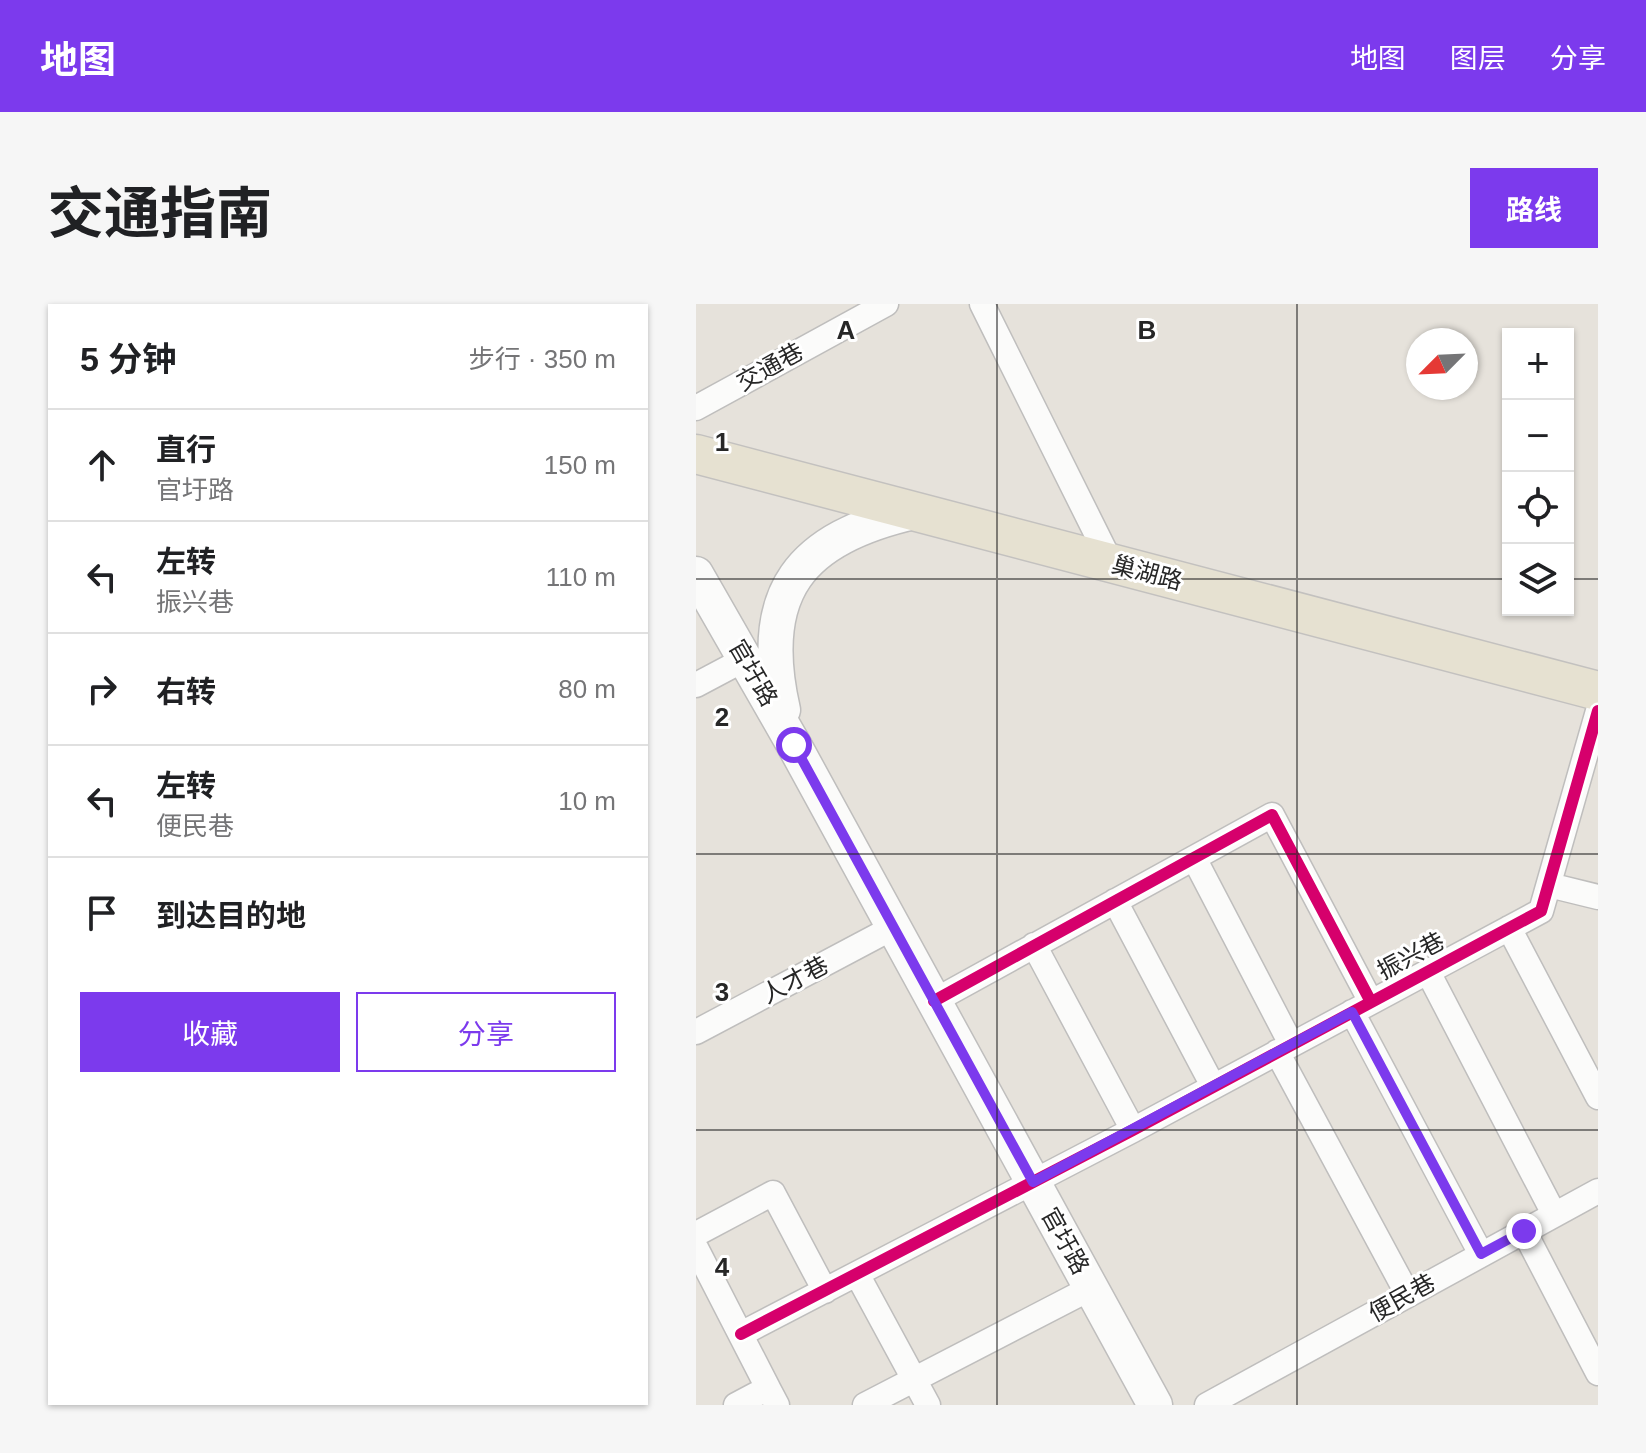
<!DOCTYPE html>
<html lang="zh">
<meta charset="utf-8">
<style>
:root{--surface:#fff;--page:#f6f6f6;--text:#202124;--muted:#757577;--line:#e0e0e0;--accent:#7c3aed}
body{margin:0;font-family:Arial,"Noto Sans SC",sans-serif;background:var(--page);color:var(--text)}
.controls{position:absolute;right:24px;top:24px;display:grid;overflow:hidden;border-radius:0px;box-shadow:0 2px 6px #0004}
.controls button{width:72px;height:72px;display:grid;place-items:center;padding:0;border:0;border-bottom:2px solid var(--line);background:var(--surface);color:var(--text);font:40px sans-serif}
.compass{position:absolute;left:710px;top:24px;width:72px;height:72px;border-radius:50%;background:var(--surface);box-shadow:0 2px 6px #0004;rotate:246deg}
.stop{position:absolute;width:24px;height:24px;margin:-18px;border:6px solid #7c3aed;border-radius:50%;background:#fff}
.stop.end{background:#7c3aed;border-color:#fff;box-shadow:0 2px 8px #0008}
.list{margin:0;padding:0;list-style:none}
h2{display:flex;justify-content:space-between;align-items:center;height:104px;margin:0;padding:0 32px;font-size:34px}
h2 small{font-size:26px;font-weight:400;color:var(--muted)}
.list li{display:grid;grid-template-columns:52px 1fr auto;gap:24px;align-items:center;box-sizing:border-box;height:112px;padding:0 32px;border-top:2px solid var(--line)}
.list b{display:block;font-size:30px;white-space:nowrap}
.list p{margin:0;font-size:26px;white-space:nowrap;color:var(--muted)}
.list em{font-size:26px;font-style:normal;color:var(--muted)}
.actions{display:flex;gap:16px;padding:24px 32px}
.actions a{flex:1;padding:18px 0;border:2px solid var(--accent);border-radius:0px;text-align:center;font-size:28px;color:var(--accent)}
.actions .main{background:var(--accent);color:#fff}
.icon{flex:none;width:44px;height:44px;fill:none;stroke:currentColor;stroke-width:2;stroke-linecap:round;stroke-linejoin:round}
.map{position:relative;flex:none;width:902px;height:1101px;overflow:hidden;border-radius:0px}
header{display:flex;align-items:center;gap:48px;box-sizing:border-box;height:112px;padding:0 40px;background:var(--accent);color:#fff}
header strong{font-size:38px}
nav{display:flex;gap:44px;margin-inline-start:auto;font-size:28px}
.intro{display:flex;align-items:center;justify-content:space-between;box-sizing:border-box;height:192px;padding:0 48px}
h1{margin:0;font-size:56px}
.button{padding:20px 36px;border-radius:0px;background:var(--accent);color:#fff;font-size:28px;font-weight:700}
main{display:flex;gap:48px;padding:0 48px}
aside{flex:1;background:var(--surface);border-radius:0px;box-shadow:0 2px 6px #0004}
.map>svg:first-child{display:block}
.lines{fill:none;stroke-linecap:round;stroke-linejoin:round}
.minor-casing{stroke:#bfbebd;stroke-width:27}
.secondary-casing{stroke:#bfbebd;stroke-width:37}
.primary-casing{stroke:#c3c1bf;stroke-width:41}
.minor{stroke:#fbfbfa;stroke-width:24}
.secondary{stroke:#fbfbfa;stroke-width:34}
.primary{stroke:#e6e1d1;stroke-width:38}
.cycleway-casing{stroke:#fff;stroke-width:17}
.cycleway{stroke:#d6006c;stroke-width:12}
.route{stroke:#7c3aed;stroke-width:10}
.grid{fill:none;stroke:#272727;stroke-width:2;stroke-opacity:0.55}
.labels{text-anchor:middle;stroke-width:6;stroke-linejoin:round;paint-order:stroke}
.street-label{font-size:24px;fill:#272727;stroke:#fff}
.grid-label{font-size:26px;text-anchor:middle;font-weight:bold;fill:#272727;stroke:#fff;stroke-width:6;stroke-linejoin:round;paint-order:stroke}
</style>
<header>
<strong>地图</strong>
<nav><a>地图</a><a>图层</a><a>分享</a></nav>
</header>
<div class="intro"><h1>交通指南</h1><a class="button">路线</a></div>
<main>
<aside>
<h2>5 分钟<small>步行 · 350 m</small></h2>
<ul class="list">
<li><svg class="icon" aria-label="ahead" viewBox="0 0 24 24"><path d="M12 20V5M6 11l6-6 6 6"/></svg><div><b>直行</b><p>官圩路</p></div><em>150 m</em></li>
<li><svg class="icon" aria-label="left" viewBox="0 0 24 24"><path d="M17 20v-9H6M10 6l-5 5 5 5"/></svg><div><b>左转</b><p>振兴巷</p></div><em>110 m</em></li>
<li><svg class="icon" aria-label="right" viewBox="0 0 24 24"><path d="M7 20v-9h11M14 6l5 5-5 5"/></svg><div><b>右转</b></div><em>80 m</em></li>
<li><svg class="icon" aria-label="left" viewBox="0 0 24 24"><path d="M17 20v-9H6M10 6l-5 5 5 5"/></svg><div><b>左转</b><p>便民巷</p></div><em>10 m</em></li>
<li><svg class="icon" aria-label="arrive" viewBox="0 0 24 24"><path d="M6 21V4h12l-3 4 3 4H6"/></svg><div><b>到达目的地</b></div></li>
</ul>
<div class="actions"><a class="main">收藏</a><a>分享</a></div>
</aside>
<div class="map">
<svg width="902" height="1101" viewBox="0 0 902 1101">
<rect width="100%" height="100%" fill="#e6e2db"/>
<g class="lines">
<defs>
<path id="minor" d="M 286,0 L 416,261
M 0,104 L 190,0
M 0,381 L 49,355
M 498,554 L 595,740
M 853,581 L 902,593
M 419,597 L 517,782
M 813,624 L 902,793
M 338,641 L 437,826
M 732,668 L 858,910
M 238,697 L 576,511 L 675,698
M 656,708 L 785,950
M 0,728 L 198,623
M 581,748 L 712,991
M 828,927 L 902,1069
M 0,930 L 77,889 L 129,987
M 0,944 L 72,1084
M 161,970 L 232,1101
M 45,1030 L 437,826 L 845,607 L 902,407
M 40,1101 L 72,1084 L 81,1101
M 169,1101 L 395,984
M 511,1101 L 902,887"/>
<path id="secondary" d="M 0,270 L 98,441 L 459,1101
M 87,406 C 60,288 104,234 218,208"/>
<path id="primary" d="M 0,150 L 902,387"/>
</defs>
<use href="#minor" class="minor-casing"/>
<use href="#secondary" class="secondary-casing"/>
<use href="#primary" class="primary-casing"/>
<use href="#minor" class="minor"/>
<use href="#secondary" class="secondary"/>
<use href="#primary" class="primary"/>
<defs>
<path id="cycleway" d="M 238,697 L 576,511 L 675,698
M 45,1030 L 437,826 L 845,607 L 902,407"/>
</defs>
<use href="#cycleway" class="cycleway-casing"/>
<use href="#cycleway" class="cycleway"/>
</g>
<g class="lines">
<path class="route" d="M 98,441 L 337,878 L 656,708 L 785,950 L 828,927"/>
</g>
<path class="grid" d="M 301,0 L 301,1101M 601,0 L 601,1101M 0,275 L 812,275M 872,275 L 902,275M 0,550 L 902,550M 0,826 L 902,826"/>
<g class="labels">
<g class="street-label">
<text transform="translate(74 63) rotate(-29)" y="8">交通巷</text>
<text transform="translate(451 269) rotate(15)" y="8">巢湖路</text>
<text transform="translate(57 369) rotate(60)" y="8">官圩路</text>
<text transform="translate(715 652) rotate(-28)" y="8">振兴巷</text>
<text transform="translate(99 676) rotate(-28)" y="8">人才巷</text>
<text transform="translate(369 937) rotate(61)" y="8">官圩路</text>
<text transform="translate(706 994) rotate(-29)" y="8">便民巷</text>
</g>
</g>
<g class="grid-label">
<text x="150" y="35">A</text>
<text x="451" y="35">B</text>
<text x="26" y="147">1</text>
<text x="26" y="422">2</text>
<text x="26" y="697">3</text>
<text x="26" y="972">4</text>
</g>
</svg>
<div class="controls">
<button>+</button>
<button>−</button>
<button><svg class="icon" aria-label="locate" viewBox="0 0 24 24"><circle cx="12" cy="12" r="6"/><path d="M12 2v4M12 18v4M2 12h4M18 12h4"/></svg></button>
<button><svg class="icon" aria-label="layers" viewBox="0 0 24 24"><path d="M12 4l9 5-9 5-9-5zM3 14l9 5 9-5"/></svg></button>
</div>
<svg class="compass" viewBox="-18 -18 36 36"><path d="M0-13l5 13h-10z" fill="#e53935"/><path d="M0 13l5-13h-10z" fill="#757577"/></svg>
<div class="stop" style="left:98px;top:441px"></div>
<div class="stop end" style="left:828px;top:927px"></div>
</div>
</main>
